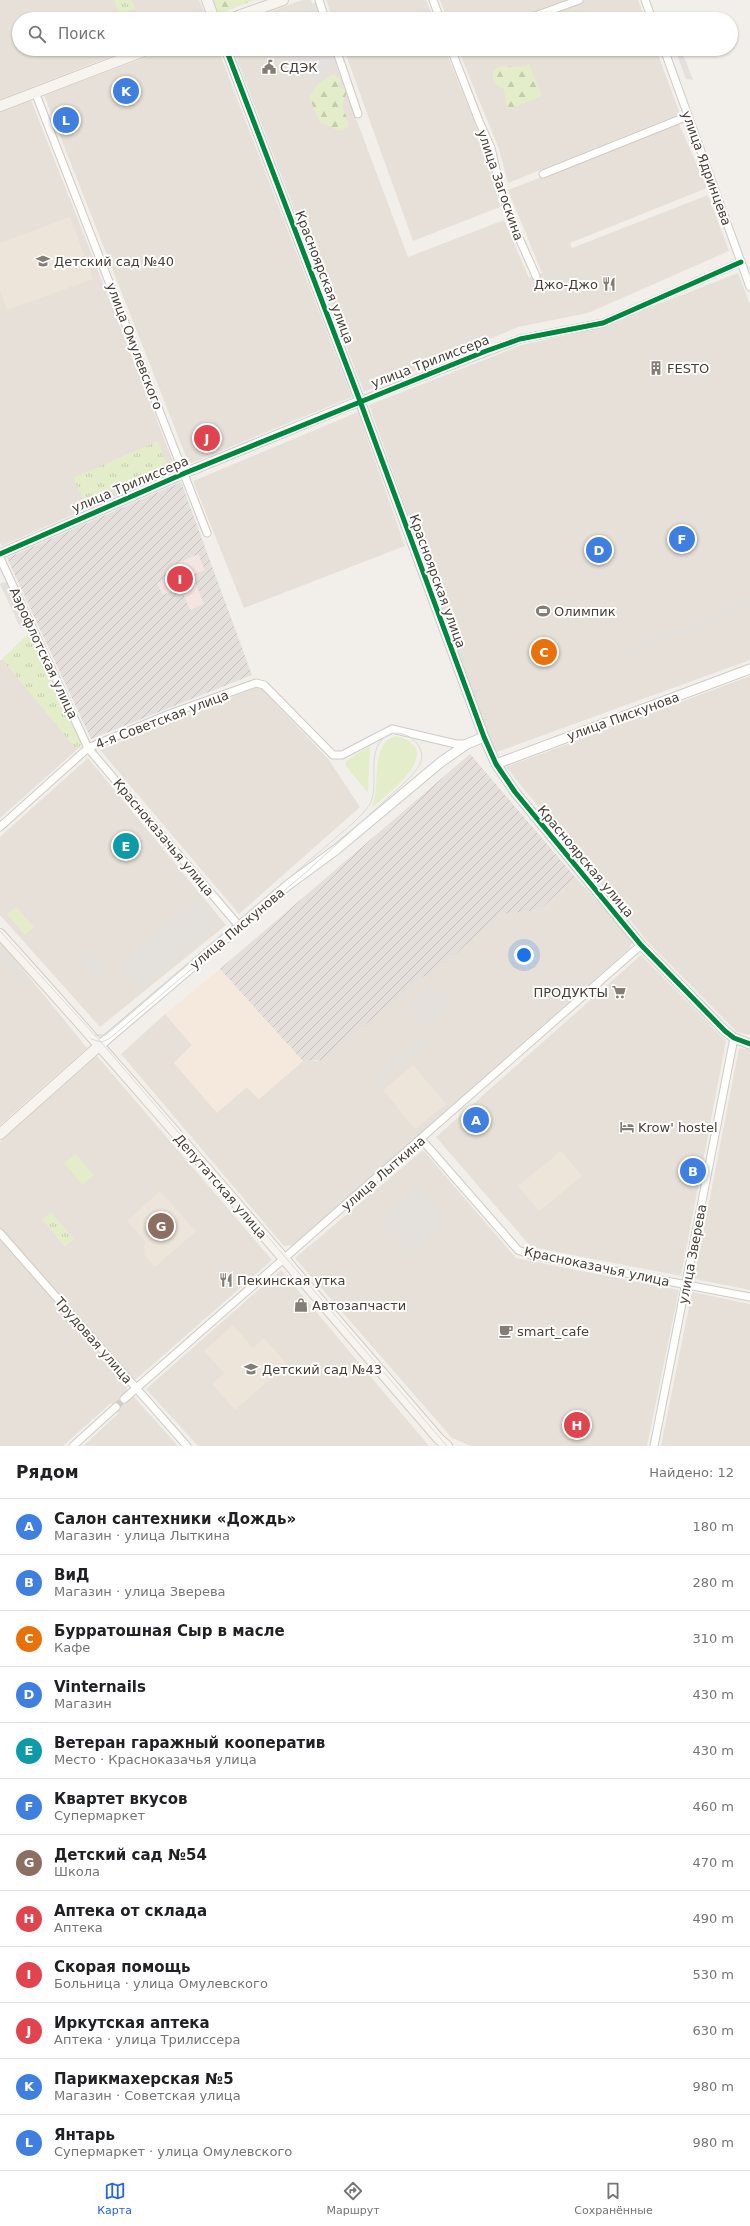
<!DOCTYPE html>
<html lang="ru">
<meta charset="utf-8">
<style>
:root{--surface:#fff;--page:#f6f6f6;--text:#202124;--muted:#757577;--line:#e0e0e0;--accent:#2563eb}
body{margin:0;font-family:"DejaVu Sans",sans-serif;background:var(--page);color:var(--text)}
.you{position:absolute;left:524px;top:955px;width:14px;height:14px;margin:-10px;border:3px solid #fff;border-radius:50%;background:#1a73e8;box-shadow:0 0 0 6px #1a73e833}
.badge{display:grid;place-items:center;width:26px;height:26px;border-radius:50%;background:var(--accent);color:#fff;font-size:13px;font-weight:700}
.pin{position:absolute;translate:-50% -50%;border:2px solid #fff;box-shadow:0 1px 4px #0006}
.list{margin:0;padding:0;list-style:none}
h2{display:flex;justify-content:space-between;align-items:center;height:52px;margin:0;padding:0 16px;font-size:17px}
h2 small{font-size:13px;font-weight:400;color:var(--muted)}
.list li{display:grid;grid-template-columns:26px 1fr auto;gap:12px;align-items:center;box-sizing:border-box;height:56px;padding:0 16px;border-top:1px solid var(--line)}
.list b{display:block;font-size:15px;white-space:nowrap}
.list p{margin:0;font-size:13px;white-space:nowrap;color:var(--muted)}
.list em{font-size:13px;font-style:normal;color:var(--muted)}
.icon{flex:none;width:22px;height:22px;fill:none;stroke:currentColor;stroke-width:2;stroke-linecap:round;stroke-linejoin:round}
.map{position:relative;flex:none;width:750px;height:1446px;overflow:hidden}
.search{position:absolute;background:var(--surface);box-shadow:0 1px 3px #0004;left:12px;right:12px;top:12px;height:44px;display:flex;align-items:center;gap:10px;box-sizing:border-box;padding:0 14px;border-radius:22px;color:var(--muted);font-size:15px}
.sheet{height:724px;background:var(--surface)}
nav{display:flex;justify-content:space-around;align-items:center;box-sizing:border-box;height:56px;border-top:1px solid var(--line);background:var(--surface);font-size:11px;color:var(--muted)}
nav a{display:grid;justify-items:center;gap:2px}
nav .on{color:var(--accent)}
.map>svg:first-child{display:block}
.residential{fill:#e6e0d8}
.commercial{fill:#f5e8dd}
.industrial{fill:url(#industrial-furrows)}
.education{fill:#ede5da}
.medical{fill:#f4e4e2}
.grass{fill:#e4edc9}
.forest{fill:url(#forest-firs)}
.park{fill:url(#park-tufts)}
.parking{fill:#e4e0dc}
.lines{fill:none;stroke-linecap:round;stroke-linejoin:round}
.minor-tunnel{stroke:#d0ccc7;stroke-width:7;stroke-dasharray:7 3.5;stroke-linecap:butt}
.minor-casing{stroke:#cecbc7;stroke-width:9}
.tertiary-casing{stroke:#cecbc7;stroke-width:11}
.secondary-casing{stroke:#d3ccc2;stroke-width:12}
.minor{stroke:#fdfdfc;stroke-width:7}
.tertiary{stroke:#fdfdfc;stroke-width:9}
.secondary{stroke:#f7f4ef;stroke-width:10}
.tram{stroke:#d9d9d8;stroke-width:1}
.cycleway-casing{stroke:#fff;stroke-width:8}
.cycleway{stroke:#00873e;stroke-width:5}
.labels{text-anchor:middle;stroke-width:4;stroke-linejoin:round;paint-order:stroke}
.poi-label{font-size:13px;fill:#493f36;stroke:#fff;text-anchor:start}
.street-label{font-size:13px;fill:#493f36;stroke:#fff}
</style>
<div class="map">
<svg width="750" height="1446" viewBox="0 0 750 1446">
<defs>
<pattern id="industrial-furrows" width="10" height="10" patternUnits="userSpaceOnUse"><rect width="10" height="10" fill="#e4dfda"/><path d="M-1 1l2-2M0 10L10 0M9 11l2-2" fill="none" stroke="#c5c0bc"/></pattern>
<pattern id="forest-firs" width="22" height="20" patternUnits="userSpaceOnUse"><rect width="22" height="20" fill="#e4edc9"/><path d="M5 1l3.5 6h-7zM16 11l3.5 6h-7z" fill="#c5ccad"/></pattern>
<pattern id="park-tufts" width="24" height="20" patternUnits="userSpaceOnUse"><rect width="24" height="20" fill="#e4edc9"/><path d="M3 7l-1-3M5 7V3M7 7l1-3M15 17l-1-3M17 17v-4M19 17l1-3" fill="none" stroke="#c5ccad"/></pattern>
</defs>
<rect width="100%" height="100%" fill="#f2efeb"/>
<path class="residential" d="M 0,0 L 199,0 L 207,19 L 19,19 L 19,49 L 131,49 L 0,99 Z
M 302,0 L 311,0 L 319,19 L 250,19 Z
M 326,0 L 426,0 L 434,19 L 333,19 Z
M 440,0 L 638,0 L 645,19 L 447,19 Z
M 168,49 L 218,49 L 352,397 L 189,464 L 44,95 Z
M 233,49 L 330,49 L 408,257 L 504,220 L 529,278 L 542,273 L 508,190 L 679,124 L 707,188 L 570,243 L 572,248 L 708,195 L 729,251 L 588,313 L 518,327 L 364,392 Z
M 344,49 L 445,49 L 487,153 L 500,207 L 413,241 Z
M 458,49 L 656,49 L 680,114 L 508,183 L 499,149 Z
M 31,100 L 176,469 L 2,546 L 0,542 L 0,112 Z
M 738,273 L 750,305 L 750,660 L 497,752 L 490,744 L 369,405 L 522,345 L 594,329 Z
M 358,412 L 405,546 L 244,608 L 193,481 Z
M 29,637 L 80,747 L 0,818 L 0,660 L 4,660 Z
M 750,676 L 750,1035 L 737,1032 L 647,941 L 506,767 Z
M 259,686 L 329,760 L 360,807 L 239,914 L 100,750 Z
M 88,758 L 226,925 L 100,1027 L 0,915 L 0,837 Z
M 576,878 L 629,935 L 632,943 L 629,949 L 293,1245 L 284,1246 L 121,1054 L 165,1014 L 192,1045 L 174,1063 L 217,1112 L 247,1087 L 259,1099 L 303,1061 L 317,1061 L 424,976 L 426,978 L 441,966 L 503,914 L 539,910 Z
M 0,941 L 87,1048 L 0,1125 Z
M 641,955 L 726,1041 L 681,1276 L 531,1247 L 436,1137 Z
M 739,1048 L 750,1050 L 750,1290 L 694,1279 Z
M 97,1056 L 272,1260 L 126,1388 L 178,1446 L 83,1446 L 119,1413 L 111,1403 L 63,1446 L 0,1446 L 0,1142 Z
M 423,1150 L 516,1258 L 679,1290 L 647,1446 L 471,1446 L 452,1438 L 295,1258 Z
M 281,1270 L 429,1446 L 198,1446 L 146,1389 Z
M 692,1292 L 750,1304 L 750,1446 L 661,1446 Z"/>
<path class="commercial" d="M 220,969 L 303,1061 L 259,1099 L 247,1087 L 217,1113 L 174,1063 L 192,1045 L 165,1014 Z"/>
<path class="industrial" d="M 181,482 L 252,675 L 91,739 L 7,558 Z
M 470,754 L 576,878 L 539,910 L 503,914 L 427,978 L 424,976 L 322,1060 L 303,1061 L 220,969 Z"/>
<path class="education" d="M 70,217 L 93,279 L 7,310 L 0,290 L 0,243 Z
M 413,1065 L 446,1104 L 415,1129 L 383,1090 Z
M 561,1151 L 582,1176 L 539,1211 L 518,1186 Z
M 160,1191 L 196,1231 L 155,1267 L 144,1255 L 145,1241 L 127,1221 Z
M 233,1325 L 253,1348 L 264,1338 L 287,1364 L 235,1410 L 212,1384 L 224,1373 L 204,1351 Z"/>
<path class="medical" d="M 198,554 L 205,570 L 192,575 L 204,604 L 190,610 L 181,588 L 163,595 L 157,583 L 179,573 L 176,564 Z"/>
<path class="grass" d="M 396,736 C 449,749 387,794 371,809 C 382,787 368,744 396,736 Z
M 370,746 L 368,793 L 346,766 L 346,761 Z
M 16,907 L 34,927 L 25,935 L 7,914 Z
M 75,1154 L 94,1175 L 83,1185 L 64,1163 Z"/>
<path class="forest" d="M 212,0 L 254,0 L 217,15 Z
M 529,64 L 541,93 L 540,97 L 510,109 L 506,104 L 504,89 C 499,87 494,85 493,78 C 490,61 512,68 520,67 C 523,67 526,65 529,64 Z
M 333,74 L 341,80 L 338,86 L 347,91 L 342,106 L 347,118 L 348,126 C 339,135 329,125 320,122 L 309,97 L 318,84 Z"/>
<path class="park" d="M 114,0 L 132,0 L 135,9 L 119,14 Z
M 158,441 L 167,465 L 84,500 L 73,478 Z
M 29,633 L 82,744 L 76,749 L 2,659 Z
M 51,1212 L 74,1239 L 65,1247 L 42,1219 Z"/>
<path class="parking" d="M 318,2 L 323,19 L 270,19 Z
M 270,49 L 334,49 L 338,63 L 318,82 Z
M 675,49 L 681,49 L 693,80 L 686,79 Z
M 7,581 L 28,626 L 21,629 L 0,584 Z
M 750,602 L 750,607 L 617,661 L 615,655 Z
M 200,900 L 220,923 L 140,988 L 119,964 Z
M 0,946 L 29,978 L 24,983 L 0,956 Z
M 93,953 L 106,968 L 95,978 L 82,963 Z
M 432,984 L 451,1005 L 426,1027 L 408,1006 Z
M 422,1036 L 427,1042 L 376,1086 L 371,1080 Z
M 418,1188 L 448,1222 L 410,1254 L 398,1240 L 403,1235 L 401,1232 L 395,1236 L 381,1220 Z"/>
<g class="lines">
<path class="minor-tunnel" d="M 116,1407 L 124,1399"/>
<defs>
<path id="minor" d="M 319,0 L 325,19
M 433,0 L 440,19
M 645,0 L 652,19
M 527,19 L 579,0
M 336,49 L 358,114
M 451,49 L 479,121 L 491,148 L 501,191 L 515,229 L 536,276
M 664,49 L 750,287
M 35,92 L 207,533
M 543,174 L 688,116
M 360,401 L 520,339 L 603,323 L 741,262
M 0,558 L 88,748 L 239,926
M 0,827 L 88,748 L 172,713 L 256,683 L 264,685 L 333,755 L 342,755 L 392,729 L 456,744 L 467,744
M 422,1140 L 518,1250 L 531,1255 L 750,1297
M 0,1233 L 187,1446
M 124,1399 L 641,945
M 73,1446 L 116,1407
M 654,1446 L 734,1038"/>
<path id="tertiary" d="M 226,49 L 360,401 L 484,737 L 496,764 L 515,792 L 641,945 L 725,1031 L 734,1038 L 750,1044
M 0,554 L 185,473 L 360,401
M 496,764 L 750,669
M 100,1045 L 288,885 L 337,849 L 441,762 L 467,744 L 484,737"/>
<path id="secondary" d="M 207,0 L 214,19
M 230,19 L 283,0
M 0,106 L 149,49
M 0,934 C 150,1100 293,1270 439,1439 L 447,1446
M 0,1134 L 100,1045"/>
</defs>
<use href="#minor" class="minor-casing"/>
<use href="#tertiary" class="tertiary-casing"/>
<use href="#secondary" class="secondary-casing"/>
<use href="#minor" class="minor"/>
<use href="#tertiary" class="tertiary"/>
<use href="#secondary" class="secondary"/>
<path class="tram" d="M 0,931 L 101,1042 L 447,1446
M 91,1039 L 101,1042 L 109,1039 L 305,873 L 401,786 C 408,779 417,771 421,762 C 427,743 400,725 385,737 C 366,751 379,782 371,802 C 367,810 359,817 353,823 L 106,1035 L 95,1035"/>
<defs>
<path id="cycleway" d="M 226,49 L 360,401 L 484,737 L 496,764 L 515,792 L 641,945 L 725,1031 L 734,1038 L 750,1044
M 0,554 L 185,473 L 486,351 L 520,339 L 603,323 L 741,262"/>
</defs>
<use href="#cycleway" class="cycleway-casing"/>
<use href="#cycleway" class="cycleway"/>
</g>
<defs>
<symbol id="civic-bare" viewBox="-9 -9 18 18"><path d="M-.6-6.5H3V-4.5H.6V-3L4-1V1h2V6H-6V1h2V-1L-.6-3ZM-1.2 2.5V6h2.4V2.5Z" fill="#847d75" stroke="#fff" stroke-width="2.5" paint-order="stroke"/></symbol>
<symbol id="school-bare" viewBox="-9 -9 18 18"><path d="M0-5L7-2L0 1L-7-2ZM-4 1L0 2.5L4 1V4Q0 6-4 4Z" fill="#847d75" stroke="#fff" stroke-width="2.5" paint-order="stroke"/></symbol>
<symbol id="restaurant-bare" viewBox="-9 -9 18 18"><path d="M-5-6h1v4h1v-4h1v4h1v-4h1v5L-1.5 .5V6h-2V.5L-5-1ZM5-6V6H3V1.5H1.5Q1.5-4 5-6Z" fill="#847d75" stroke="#fff" stroke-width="2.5" paint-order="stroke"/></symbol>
<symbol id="building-bare" viewBox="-9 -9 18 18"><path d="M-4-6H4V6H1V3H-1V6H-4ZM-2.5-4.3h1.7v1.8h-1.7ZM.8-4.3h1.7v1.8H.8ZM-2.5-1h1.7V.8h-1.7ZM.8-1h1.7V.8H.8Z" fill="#847d75" stroke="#fff" stroke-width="2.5" paint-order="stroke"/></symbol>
<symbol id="stadium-bare" viewBox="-9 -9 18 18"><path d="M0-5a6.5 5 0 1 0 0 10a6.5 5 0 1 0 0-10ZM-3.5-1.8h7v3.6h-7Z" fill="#847d75" stroke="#fff" stroke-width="2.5" paint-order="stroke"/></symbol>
<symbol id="supermarket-bare" viewBox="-9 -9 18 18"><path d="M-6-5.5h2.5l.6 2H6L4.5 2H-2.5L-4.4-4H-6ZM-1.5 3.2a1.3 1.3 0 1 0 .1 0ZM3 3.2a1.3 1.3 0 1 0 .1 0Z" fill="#847d75" stroke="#fff" stroke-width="2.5" paint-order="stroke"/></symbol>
<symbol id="hotel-bare" viewBox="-9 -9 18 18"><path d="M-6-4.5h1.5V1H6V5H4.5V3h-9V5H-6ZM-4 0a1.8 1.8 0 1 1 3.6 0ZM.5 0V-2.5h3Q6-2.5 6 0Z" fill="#847d75" stroke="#fff" stroke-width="2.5" paint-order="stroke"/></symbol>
<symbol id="shop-bare" viewBox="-9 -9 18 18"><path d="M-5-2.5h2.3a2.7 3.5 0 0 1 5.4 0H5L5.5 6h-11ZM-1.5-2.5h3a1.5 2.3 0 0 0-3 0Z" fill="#847d75" stroke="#fff" stroke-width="2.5" paint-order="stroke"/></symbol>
<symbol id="cafe-bare" viewBox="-9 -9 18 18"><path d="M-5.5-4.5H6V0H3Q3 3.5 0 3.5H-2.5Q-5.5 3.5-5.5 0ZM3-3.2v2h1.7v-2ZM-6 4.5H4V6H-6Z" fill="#847d75" stroke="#fff" stroke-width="2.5" paint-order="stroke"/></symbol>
</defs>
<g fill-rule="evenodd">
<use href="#civic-bare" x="259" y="57" width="20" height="20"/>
<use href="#school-bare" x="33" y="251" width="20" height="20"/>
<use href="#restaurant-bare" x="599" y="274" width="20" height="20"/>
<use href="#building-bare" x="646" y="358" width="20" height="20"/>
<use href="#stadium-bare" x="533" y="601" width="20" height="20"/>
<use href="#supermarket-bare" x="609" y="982" width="20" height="20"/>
<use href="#hotel-bare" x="617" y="1117" width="20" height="20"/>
<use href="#restaurant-bare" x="216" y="1270" width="20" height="20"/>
<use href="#shop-bare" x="291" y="1295" width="20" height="20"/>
<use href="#cafe-bare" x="496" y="1321" width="20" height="20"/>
<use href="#school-bare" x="241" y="1359" width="20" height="20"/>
</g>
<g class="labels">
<g class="poi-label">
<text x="280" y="72">СДЭК</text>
<text x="54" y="266">Детский сад №40</text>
<text x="598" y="289" text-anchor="end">Джо-Джо</text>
<text x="667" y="373">FESTO</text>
<text x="554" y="616">Олимпик</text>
<text x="608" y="997" text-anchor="end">ПРОДУКТЫ</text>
<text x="638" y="1132">Krow' hostel</text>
<text x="237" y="1285">Пекинская утка</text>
<text x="312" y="1310">Автозапчасти</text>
<text x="517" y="1336">smart_cafe</text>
<text x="262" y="1374">Детский сад №43</text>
</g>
<g class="street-label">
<text transform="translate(707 168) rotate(70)" y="5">улица Ядринцева</text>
<text transform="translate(501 185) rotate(71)" y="5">улица Загоскина</text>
<text transform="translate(325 277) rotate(69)" y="5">Красноярская улица</text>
<text transform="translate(135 346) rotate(69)" y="5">улица Омулевского</text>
<text transform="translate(430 361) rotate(-21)" y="5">улица Трилиссера</text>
<text transform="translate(130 484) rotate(-23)" y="5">улица Трилиссера</text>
<text transform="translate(438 581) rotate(70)" y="5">Красноярская улица</text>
<text transform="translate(44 653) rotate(65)" y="5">Аэрофлотская улица</text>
<text transform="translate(623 716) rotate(-20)" y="5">улица Пискунова</text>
<text transform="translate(162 719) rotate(-21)" y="5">4-я Советская улица</text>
<text transform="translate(164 837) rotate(50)" y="5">Красноказачья улица</text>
<text transform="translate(586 861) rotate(50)" y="5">Красноярская улица</text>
<text transform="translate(237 928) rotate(-40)" y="5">улица Пискунова</text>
<text transform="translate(383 1173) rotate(-41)" y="5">улица Лыткина</text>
<text transform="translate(221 1186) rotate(49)" y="5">Депутатская улица</text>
<text transform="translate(692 1254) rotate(-79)" y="5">улица Зверева</text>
<text transform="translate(597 1266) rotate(12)" y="5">Красноказачья улица</text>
<text transform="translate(94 1340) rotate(49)" y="5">Трудовая улица</text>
</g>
</g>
</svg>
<div class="you"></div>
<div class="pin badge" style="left:476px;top:1120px;background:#3f7fe0">A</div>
<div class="pin badge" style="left:693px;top:1171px;background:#3f7fe0">B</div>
<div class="pin badge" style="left:544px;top:652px;background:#e8710a">C</div>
<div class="pin badge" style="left:599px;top:550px;background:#3f7fe0">D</div>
<div class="pin badge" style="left:126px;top:846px;background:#0f9aa8">E</div>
<div class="pin badge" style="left:682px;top:539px;background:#3f7fe0">F</div>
<div class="pin badge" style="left:161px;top:1226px;background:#8d6e63">G</div>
<div class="pin badge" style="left:577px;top:1425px;background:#e0444e">H</div>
<div class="pin badge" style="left:180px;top:579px;background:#e0444e">I</div>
<div class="pin badge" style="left:207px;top:438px;background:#e0444e">J</div>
<div class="pin badge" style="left:126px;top:91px;background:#3f7fe0">K</div>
<div class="pin badge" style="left:66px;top:120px;background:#3f7fe0">L</div>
<div class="search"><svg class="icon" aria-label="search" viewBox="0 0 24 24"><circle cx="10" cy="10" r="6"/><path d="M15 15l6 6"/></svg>Поиск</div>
</div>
<section class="sheet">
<h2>Рядом<small>Найдено: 12</small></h2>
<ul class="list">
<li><span class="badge" style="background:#3f7fe0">A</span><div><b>Салон сантехники «Дождь»</b><p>Магазин · улица Лыткина</p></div><em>180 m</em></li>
<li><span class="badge" style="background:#3f7fe0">B</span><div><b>ВиД</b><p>Магазин · улица Зверева</p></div><em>280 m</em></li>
<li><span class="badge" style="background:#e8710a">C</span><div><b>Бурратошная Сыр в масле</b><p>Кафе</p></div><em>310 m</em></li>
<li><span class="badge" style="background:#3f7fe0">D</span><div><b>Vinternails</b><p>Магазин</p></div><em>430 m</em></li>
<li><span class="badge" style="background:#0f9aa8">E</span><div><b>Ветеран гаражный кооператив</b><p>Место · Красноказачья улица</p></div><em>430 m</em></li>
<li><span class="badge" style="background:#3f7fe0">F</span><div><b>Квартет вкусов</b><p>Супермаркет</p></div><em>460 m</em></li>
<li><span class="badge" style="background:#8d6e63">G</span><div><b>Детский сад №54</b><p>Школа</p></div><em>470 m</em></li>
<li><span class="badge" style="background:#e0444e">H</span><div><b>Аптека от склада</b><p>Аптека</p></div><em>490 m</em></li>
<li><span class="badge" style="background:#e0444e">I</span><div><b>Скорая помощь</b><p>Больница · улица Омулевского</p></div><em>530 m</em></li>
<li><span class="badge" style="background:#e0444e">J</span><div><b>Иркутская аптека</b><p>Аптека · улица Трилиссера</p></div><em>630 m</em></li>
<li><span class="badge" style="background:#3f7fe0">K</span><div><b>Парикмахерская №5</b><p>Магазин · Советская улица</p></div><em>980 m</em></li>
<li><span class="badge" style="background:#3f7fe0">L</span><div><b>Янтарь</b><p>Супермаркет · улица Омулевского</p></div><em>980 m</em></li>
</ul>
</section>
<nav>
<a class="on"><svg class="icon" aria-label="map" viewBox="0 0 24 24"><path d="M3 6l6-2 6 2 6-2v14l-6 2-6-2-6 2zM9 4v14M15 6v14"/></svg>Карта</a>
<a><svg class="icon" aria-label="directions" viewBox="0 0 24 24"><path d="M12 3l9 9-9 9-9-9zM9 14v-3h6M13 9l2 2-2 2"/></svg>Маршрут</a>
<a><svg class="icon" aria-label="saved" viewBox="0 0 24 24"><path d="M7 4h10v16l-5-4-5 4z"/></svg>Сохранённые</a>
</nav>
